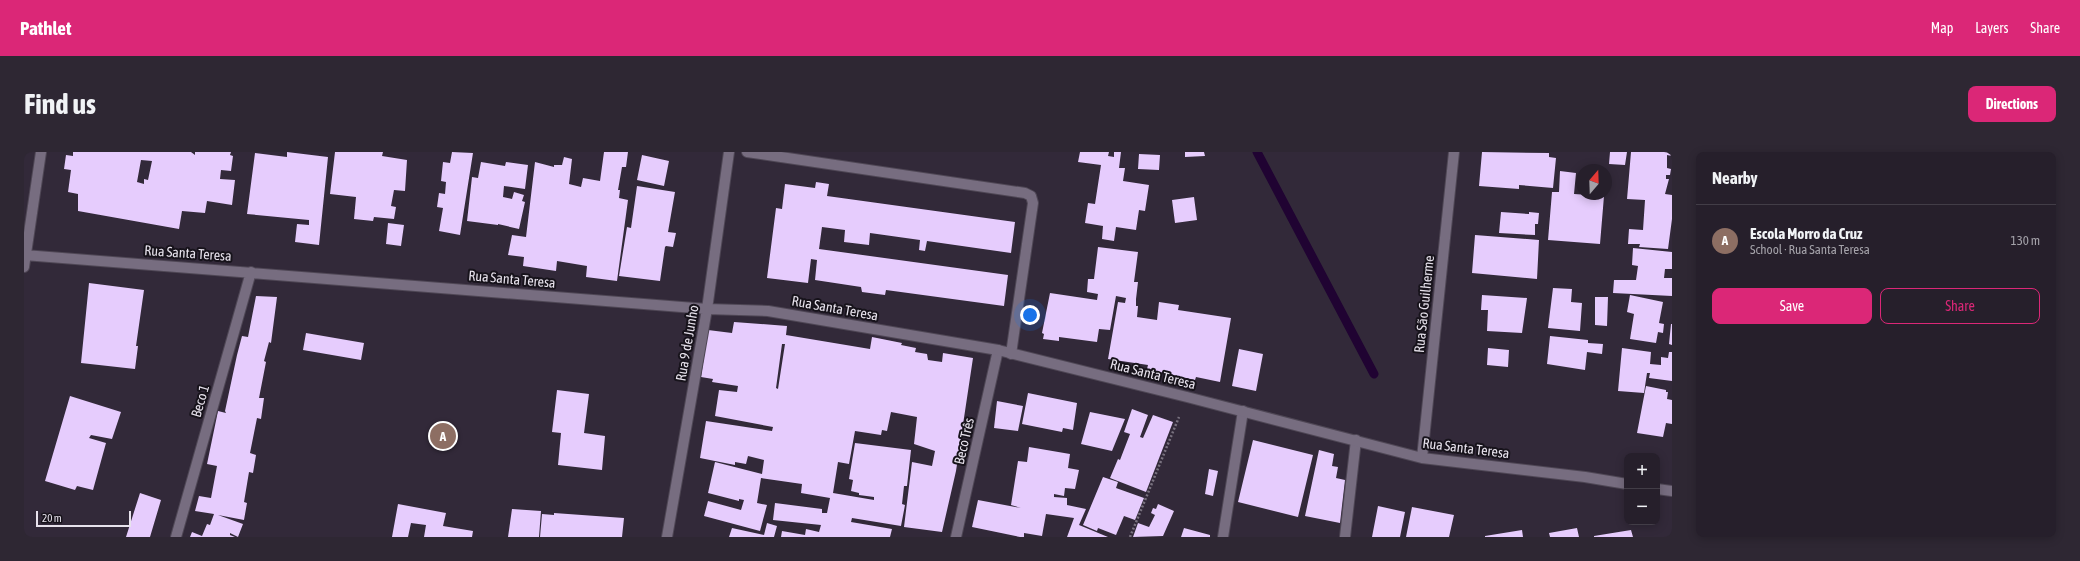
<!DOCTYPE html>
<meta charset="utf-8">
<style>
:root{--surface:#261f2b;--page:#2e2733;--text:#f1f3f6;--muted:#a4a2a9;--line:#423d47;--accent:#db2777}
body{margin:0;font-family:"Asap Condensed",sans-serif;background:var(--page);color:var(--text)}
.controls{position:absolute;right:12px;bottom:12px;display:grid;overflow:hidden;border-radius:8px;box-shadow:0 2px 10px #0003}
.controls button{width:36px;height:36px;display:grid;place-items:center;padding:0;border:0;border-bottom:1px solid var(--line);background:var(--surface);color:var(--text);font:20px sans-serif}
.compass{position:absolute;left:1552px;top:12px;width:36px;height:36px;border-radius:50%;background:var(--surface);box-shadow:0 2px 10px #0003;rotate:19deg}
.scale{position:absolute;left:12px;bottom:10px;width:95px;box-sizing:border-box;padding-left:4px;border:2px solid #e7e2ec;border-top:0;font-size:11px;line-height:14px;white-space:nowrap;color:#e7e2ec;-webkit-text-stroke:3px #17131b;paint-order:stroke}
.you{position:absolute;left:1006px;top:163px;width:14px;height:14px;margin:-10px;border:3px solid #fff;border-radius:50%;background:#1a73e8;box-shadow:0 0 0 6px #1a73e833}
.badge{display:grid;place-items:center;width:26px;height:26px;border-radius:50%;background:var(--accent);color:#fff;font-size:13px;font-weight:700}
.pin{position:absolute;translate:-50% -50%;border:2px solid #fff;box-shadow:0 1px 4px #0006}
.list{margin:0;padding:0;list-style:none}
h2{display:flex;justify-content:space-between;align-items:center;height:52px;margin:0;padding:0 16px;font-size:17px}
h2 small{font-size:13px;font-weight:400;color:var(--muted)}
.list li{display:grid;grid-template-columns:26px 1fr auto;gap:12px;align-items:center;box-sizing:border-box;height:72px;padding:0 16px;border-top:1px solid var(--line)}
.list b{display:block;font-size:15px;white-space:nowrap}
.list p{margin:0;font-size:13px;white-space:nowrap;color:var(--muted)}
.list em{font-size:13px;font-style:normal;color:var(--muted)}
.actions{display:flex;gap:8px;padding:12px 16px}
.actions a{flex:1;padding:9px 0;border:1px solid var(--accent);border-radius:8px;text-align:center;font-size:14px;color:var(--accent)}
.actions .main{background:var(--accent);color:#fff}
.map{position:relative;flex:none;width:1648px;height:385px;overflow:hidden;border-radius:8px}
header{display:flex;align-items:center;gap:24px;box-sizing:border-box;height:56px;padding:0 20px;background:var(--accent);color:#fff}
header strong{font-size:19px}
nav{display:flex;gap:22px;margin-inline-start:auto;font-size:14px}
.intro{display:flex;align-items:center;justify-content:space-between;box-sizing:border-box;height:96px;padding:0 24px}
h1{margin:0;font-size:28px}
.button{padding:10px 18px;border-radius:8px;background:var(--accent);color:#fff;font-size:14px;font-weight:700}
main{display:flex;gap:24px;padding:0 24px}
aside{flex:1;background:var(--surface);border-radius:8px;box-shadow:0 2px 10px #0003}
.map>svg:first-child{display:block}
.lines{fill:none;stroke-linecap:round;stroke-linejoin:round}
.stream{stroke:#200332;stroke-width:9}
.building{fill:#e6ccfd;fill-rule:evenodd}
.lane-casing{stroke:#4f4755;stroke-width:12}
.street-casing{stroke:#4f4755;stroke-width:12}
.path{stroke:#7a7380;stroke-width:2.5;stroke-dasharray:2 2;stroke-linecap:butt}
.lane{stroke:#776d80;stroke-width:10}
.street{stroke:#776d80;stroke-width:10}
.labels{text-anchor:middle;stroke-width:4;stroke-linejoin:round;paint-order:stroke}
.street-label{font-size:14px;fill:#e7e2ec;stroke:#17131b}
</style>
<header>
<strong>Pathlet</strong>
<nav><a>Map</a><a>Layers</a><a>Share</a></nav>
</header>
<div class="intro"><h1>Find us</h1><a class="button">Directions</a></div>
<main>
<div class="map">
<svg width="1648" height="385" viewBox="0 0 1648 385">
<rect width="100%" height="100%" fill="#322939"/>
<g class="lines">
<path class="stream" d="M 1233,0 L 1350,222"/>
</g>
<path class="building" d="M 49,0 L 167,0 L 171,3 L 171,0 L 207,0 L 206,3 L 209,4 L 207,19 L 197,18 L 196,27 L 211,28 L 208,53 L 183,49 L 181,61 L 158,59 L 155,77 L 54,59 L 54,42 L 44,40 L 47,18 L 40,17 L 42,3 L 49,4 ZM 117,8 L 128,9 L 124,28 L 120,27 L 120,32 L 113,30 Z
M 263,0 L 304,5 L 295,93 L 271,90 L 273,72 L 285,73 L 285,68 L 223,62 L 231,1 L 263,5 Z
M 311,0 L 359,0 L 358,4 L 383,8 L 381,39 L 370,38 L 367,54 L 372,55 L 370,67 L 350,65 L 349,69 L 330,67 L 332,45 L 306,42 Z
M 428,0 L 449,1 L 436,83 L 415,79 L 419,56 L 413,55 L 415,41 L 421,42 L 422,30 L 417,29 L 419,10 L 426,11 Z
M 580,0 L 604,0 L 602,15 L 598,15 L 594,38 L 596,38 L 595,46 L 604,48 L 593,129 L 562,125 L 563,114 L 533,109 L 532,119 L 499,114 L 500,105 L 484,103 L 488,83 L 502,85 L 511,10 L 530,15 L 530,13 L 538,13 L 540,5 L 548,7 L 545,32 L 557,35 L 559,26 L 576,29 Z
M 1056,0 L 1085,0 L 1084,4 L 1090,5 L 1090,0 L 1097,0 L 1095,16 L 1101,16 L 1099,29 L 1125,33 L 1121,59 L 1115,58 L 1112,78 L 1092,75 L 1090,89 L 1078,87 L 1079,74 L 1061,71 L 1064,51 L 1071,52 L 1077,13 L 1054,10 Z
M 1161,0 L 1180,0 L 1181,4 L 1161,5 Z
M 1458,0 L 1525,1 L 1525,5 L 1532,6 L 1529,36 L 1495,33 L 1495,37 L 1455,34 Z
M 1586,0 L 1603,0 L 1601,13 L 1585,12 Z
M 1607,0 L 1648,0 L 1648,4 L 1643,3 L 1643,16 L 1647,17 L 1646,23 L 1642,23 L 1642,27 L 1645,27 L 1641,42 L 1648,43 L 1648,67 L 1644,97 L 1615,95 L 1616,92 L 1604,92 L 1605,77 L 1619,78 L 1621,48 L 1603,47 Z
M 1115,2 L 1136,3 L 1135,18 L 1114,17 Z
M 618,3 L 645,9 L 640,34 L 613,28 Z
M 457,10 L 481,14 L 482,10 L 504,13 L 501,37 L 480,34 L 479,45 L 488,47 L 490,40 L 500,43 L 498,49 L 501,50 L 495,77 L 474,72 L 474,73 L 443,69 L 448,25 L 454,26 Z
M 1536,19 L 1552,21 L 1550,42 L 1580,44 L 1576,92 L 1524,88 L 1528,40 L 1535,40 Z
M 792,30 L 805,32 L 803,44 L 991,70 L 987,101 L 903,89 L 901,99 L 895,98 L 896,88 L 846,81 L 845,93 L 820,90 L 821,78 L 798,75 L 795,97 L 984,123 L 980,154 L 862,138 L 861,143 L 838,140 L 837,135 L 791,128 L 793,108 L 787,107 L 784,131 L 743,126 L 752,56 L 758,57 L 761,32 L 791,36 Z
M 613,34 L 651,40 L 644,80 L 652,81 L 649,95 L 642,94 L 641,95 L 636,129 L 595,124 L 603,75 L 607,76 Z
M 1170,45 L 1173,68 L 1151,71 L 1148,48 Z
M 1477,60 L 1505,62 L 1505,60 L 1515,61 L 1514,72 L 1511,72 L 1511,83 L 1475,81 Z
M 364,71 L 380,73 L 377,94 L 362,92 Z
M 1451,83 L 1515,88 L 1513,127 L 1448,121 Z
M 1074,95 L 1114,100 L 1110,130 L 1114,130 L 1112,147 L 1112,154 L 1114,154 L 1113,165 L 1133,168 L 1135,150 L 1155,153 L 1154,158 L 1207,166 L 1196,230 L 1172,225 L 1171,228 L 1123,217 L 1124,213 L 1084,207 L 1094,150 L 1101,151 L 1102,146 L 1092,144 L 1086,178 L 1075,177 L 1073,190 L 1035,185 L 1035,189 L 1019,187 L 1020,182 L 1018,181 L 1026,141 L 1073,148 L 1074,142 L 1063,140 L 1064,127 L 1070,127 Z
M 1609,96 L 1648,100 L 1648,117 L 1641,117 L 1640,126 L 1648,126 L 1648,144 L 1589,141 L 1590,128 L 1612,128 L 1614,114 L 1608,113 Z
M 65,131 L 120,138 L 112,194 L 114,194 L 111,217 L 57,211 Z
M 1529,136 L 1548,137 L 1547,150 L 1558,151 L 1556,179 L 1524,176 Z
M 1458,143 L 1503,146 L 1498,181 L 1463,179 L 1464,158 L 1457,158 Z
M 1606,143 L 1639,150 L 1635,171 L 1640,172 L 1639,181 L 1634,180 L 1632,191 L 1606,187 L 1610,162 L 1603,160 Z
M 232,144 L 253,145 L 247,191 L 245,190 L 240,209 L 242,210 L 235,246 L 240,246 L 237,267 L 233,266 L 226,301 L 232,303 L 229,321 L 225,320 L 220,350 L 223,351 L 220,368 L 194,363 L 219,372 L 214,385 L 206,381 L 206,383 L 211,385 L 166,385 L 168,380 L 178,384 L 183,372 L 186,373 L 190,362 L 171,359 L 175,344 L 187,346 L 193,314 L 183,312 L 194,259 L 202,261 L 201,259 L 213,203 L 218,184 L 224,185 Z
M 1571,145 L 1584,145 L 1583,174 L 1571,173 Z
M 710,170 L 763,174 L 762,183 L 846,197 L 848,185 L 878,191 L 877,193 L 892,196 L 891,200 L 903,202 L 904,208 L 918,210 L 919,201 L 949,206 L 932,319 L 918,380 L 880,375 L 888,310 L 908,314 L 911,299 L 890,292 L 893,265 L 867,260 L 863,279 L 858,278 L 857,283 L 831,279 L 825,312 L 814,310 L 809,341 L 850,348 L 850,345 L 835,343 L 835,341 L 827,339 L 829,328 L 825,327 L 831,291 L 887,298 L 883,334 L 880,334 L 878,352 L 881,353 L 877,374 L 828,366 L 827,370 L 868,377 L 866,385 L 757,385 L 758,379 L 781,383 L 782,377 L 795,380 L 797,373 L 749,368 L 751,351 L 798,357 L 798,361 L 803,361 L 806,346 L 777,341 L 778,332 L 737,326 L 733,351 L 743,353 L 736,379 L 680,364 L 684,349 L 717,358 L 720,348 L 715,347 L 715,349 L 684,341 L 691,310 L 738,322 L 740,308 L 724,304 L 722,312 L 711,310 L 711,313 L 676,306 L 682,269 L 748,279 L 749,275 L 691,264 L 695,238 L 713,240 L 714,234 L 688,230 L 689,227 L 677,225 L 684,178 L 708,181 ZM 758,192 L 761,192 L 754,237 L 752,236 Z
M 1647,172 L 1648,172 L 1648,193 L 1645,192 Z
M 282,181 L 340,191 L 337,208 L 279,198 Z
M 1526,184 L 1564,188 L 1564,191 L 1579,192 L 1578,202 L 1563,200 L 1561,218 L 1523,212 Z
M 1464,196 L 1485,198 L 1484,215 L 1463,213 Z
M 1598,196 L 1627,200 L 1626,212 L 1637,213 L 1637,205 L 1644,206 L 1645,200 L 1648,200 L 1648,229 L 1625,226 L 1626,221 L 1623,221 L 1620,241 L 1594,239 Z
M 1215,197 L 1239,202 L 1232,239 L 1208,234 Z
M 1622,234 L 1642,238 L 1642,240 L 1644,240 L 1643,247 L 1648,248 L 1648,272 L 1642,271 L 1639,285 L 1613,281 Z
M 533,238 L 565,242 L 560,281 L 581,284 L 578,318 L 534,313 L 537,281 L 528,280 Z
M 1004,241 L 1053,251 L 1049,278 L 1039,276 L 1038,280 L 998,272 Z
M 46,244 L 97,260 L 88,287 L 67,283 L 65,286 L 82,291 L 69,338 L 53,334 L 51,338 L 21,329 Z
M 973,249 L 999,254 L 994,279 L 970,276 Z
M 1108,257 L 1124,263 L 1116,285 L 1119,286 L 1129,263 L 1149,270 L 1122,340 L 1086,326 L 1094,307 L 1096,308 L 1106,282 L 1100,280 Z
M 1066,260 L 1101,267 L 1088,299 L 1057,292 Z
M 1229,288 L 1289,303 L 1274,365 L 1214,350 Z
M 1005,295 L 1046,302 L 1044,316 L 1055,318 L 1051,337 L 1041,336 L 1040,344 L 1030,342 L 1030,345 L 1043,346 L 1043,353 L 1062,357 L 1055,373 L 1084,385 L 1043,385 L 1050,366 L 1022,362 L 1018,384 L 1000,381 L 1000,385 L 996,385 L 948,375 L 954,348 L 997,356 L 987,353 L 994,309 L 1003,310 Z
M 1295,298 L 1310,302 L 1308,314 L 1314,315 L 1312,326 L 1321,328 L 1316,371 L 1281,364 Z
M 1185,317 L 1194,319 L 1189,344 L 1181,342 Z
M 1079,325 L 1094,330 L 1092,336 L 1120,346 L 1111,368 L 1100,364 L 1092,383 L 1074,376 L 1073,379 L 1059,373 Z
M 116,341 L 137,348 L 126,385 L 102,385 Z
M 374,352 L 422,361 L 419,374 L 449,379 L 448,385 L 400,385 L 402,373 L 387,371 L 384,385 L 368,385 Z
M 1134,352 L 1150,359 L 1139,384 L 1109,385 L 1114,371 L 1125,375 L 1131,363 L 1127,361 L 1129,356 L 1132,357 Z
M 1354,354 L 1381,360 L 1376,385 L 1348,385 Z
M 1388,355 L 1430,363 L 1425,385 L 1382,385 Z
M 488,357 L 517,359 L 515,385 L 484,385 Z
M 530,361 L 600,366 L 598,385 L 516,385 L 518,362 L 530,363 Z
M 743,371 L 753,374 L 750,385 L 705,385 L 708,376 L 740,383 Z
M 1160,376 L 1186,383 L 1186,385 L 1157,385 Z
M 1553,376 L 1555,385 L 1526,385 L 1525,381 Z
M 1498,378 L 1499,385 L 1461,385 L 1461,384 Z
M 1607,378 L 1609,385 L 1570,385 L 1570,384 Z"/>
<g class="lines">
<defs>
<path id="lane" d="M 723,0 L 1001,41 L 1007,44 L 1009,51 L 987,202
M 932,385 L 974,198
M 1199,385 L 1219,259
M 1321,385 L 1332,288"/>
<path id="street" d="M 0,103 L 683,157 L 744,159 L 974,198 L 1163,245 L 1398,306 L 1561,325 L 1603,332
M 0,115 L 17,0
M 1398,306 L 1430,0
M 1633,337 L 1648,339
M 152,385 L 227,120
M 643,385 L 683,157 L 705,0"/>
</defs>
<use href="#lane" class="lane-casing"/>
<use href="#street" class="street-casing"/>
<path class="path" d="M 1106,385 L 1155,265"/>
<use href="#lane" class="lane"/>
<use href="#street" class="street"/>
</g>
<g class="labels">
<g class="street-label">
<text transform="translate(164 101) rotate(4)" y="5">Rua Santa Teresa</text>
<text transform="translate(488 127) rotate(5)" y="5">Rua Santa Teresa</text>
<text transform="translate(1400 152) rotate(-84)" y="5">Rua São Guilherme</text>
<text transform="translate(811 156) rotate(10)" y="5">Rua Santa Teresa</text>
<text transform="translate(663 191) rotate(-80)" y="5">Rua 9 de Junho</text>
<text transform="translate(1129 222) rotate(14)" y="5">Rua Santa Teresa</text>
<text transform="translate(176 249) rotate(-74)" y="5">Beco 1</text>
<text transform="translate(940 289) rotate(-77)" y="5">Beco Três</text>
<text transform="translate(1442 296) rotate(7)" y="5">Rua Santa Teresa</text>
</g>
</g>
</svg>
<div class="controls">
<button>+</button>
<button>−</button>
</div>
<svg class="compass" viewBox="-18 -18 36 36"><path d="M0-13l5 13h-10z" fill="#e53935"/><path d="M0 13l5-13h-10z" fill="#a4a2a9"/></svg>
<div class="scale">20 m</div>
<div class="you"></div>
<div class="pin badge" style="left:419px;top:284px;background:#8d6e63">A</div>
</div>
<aside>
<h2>Nearby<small></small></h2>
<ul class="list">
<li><span class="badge" style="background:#8d6e63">A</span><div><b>Escola Morro da Cruz</b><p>School · Rua Santa Teresa</p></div><em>130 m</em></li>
</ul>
<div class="actions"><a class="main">Save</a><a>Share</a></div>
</aside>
</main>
